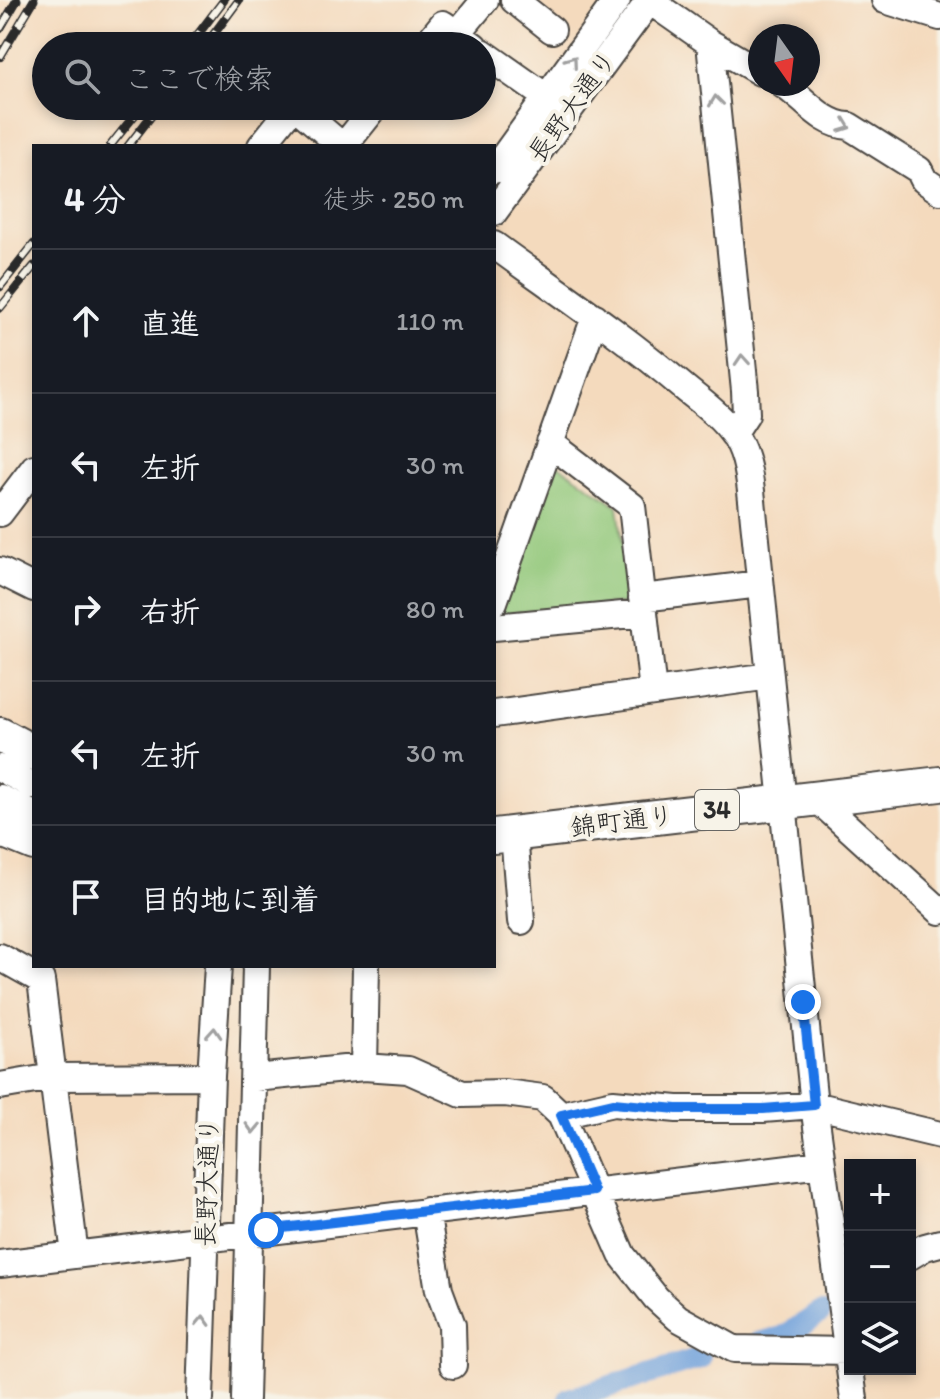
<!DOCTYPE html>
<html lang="ja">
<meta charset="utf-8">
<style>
:root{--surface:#171b24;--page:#242831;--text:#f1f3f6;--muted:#9ea1a6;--line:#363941}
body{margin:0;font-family:Itim,"Klee One",sans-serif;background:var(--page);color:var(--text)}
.controls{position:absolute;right:24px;bottom:24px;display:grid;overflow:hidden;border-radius:0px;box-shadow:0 4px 12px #0003}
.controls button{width:72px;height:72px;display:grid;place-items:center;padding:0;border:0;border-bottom:2px solid var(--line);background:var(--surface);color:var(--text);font:40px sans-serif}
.compass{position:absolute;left:748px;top:24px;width:72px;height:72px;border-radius:50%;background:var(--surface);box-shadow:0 4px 12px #0003;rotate:166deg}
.stop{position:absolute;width:24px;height:24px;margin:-18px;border:6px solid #1a73e8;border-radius:50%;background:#fff}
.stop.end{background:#1a73e8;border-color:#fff;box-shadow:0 2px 8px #0008}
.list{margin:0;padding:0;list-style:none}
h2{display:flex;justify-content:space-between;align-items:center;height:104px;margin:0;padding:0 32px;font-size:34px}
h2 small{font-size:26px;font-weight:400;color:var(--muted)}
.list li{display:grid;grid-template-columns:52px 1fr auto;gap:24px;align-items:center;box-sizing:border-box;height:144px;padding:0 32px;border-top:2px solid var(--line)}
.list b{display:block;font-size:30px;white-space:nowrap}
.list em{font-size:26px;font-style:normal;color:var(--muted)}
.icon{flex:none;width:44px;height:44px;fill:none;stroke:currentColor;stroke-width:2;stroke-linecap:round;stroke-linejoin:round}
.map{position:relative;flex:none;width:940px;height:1399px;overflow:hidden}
.search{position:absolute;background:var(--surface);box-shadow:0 4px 12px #0003;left:32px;top:32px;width:464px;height:88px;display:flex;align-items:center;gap:20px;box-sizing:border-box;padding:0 28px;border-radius:44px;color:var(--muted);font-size:30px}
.panel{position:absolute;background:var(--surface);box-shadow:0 4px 12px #0003;left:32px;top:144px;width:464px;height:824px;border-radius:0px}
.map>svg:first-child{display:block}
.green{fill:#91c779;stroke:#5e7952;stroke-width:2}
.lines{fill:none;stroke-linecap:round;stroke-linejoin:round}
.canal{stroke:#71a1db;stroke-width:22}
.minor-casing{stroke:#494541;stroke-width:30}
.major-casing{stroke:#494541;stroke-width:38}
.minor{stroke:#fff;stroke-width:26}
.major{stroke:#fff;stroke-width:34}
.rail-casing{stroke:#2b2b2b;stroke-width:9}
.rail{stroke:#f7f3e8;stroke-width:6;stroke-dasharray:18;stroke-linecap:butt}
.oneway{stroke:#a0a0a0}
.route{stroke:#1a73e8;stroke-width:10}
.labels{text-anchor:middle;stroke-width:8;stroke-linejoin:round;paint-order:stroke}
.shield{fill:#f7f3e8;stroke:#686764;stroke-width:2}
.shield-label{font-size:24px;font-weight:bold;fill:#2b2b2b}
.street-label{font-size:26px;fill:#2b2b2b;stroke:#f7f3e8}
</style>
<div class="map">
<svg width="940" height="1399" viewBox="0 0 940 1399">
<rect width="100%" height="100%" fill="#f7f3e8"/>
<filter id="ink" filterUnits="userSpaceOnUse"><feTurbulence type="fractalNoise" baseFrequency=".0125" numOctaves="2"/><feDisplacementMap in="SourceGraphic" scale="16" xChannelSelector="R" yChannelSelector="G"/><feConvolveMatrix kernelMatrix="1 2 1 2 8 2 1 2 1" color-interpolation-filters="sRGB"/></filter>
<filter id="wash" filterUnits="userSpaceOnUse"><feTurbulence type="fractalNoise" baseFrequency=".006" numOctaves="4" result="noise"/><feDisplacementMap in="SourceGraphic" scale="32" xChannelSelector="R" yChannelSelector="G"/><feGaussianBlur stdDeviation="1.8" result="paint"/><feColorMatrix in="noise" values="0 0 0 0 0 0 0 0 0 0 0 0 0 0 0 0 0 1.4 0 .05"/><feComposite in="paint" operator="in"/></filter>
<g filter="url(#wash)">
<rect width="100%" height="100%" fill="#f4dabd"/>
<path class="green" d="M 551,460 L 618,506 L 630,603 L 495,614 Z"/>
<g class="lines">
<path class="canal" d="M 758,1343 L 783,1337 L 820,1313
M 569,1399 L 700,1358"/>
</g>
</g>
<g filter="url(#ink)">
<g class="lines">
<defs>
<path id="minor" d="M 514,0 L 552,30
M 885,0 L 940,17
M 650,1 L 710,43 L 745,391 L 746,414 L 733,434
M 457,34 L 485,0
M 710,43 L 760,72
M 425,46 L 443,24 L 474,46
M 482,52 L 546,97
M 782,84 C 804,97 820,124 849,126 L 919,170 L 924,180 L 940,191
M 295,106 L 342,146
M 261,146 L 293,106
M 344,146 L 376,106
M 494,170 L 617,0
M 494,212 L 650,0
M 494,245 C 557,291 621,334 681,385 C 702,403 728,419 740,445 C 751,468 752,505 755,530 L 814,1105 L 854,1399
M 550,443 L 632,506 L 653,692
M 0,513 L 34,468
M 0,571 L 34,588
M 642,598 L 760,584
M 494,602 L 595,317
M 494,627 L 644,613
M 494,714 L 770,676
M 0,768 L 34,786
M 0,798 L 34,815
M 816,798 L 940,911
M 514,834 L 521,921
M 0,957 L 41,980 L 75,1255
M 364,1067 L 366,966
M 255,1078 L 364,1067 L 408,1070 L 462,1094 L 505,1093 L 543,1098 L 561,1115 L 613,1103 L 677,1109 L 763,1109 L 814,1105 L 940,1135
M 0,1086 L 53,1077 L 211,1076
M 561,1115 L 622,1255 L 656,1298 L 678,1318 L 734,1349 L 848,1351
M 426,1211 L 439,1290 L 452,1325 L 453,1365
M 910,1256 L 925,1247 L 940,1243
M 0,1264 L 821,1164
M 200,1399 L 211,1076 L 218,966
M 245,1399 L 256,966"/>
<path id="major" d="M 0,735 L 34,753
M 0,829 L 34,843
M 494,836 L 940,784"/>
</defs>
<use href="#minor" class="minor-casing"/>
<use href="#major" class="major-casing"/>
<use href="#minor" class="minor"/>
<use href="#major" class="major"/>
<defs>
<path id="rail" d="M 0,29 L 17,0
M 189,46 L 224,0
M 205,46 L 239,0
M 0,57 L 34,0
M 110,146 L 142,106
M 128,146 L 159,106
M 0,287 L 34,244
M 0,308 L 34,266"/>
</defs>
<use href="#rail" class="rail-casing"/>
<use href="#rail" class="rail"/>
</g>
<defs><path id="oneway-chevron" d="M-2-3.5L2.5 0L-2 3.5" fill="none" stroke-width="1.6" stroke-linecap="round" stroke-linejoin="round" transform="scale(2)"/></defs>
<g class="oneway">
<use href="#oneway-chevron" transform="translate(572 61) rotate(-54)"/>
<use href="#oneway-chevron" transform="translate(716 101) rotate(-97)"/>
<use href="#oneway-chevron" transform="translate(845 126) rotate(21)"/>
<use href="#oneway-chevron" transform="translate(742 360) rotate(-94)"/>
<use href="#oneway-chevron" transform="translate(214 1033) rotate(-86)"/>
<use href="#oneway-chevron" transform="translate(253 1128) rotate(92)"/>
<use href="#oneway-chevron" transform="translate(203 1321) rotate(-88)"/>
</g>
</g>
<g class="lines" filter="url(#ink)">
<path class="route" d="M 266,1230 L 594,1191 L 561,1115 L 613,1103 L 677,1109 L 763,1109 L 814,1105 L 803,1002"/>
</g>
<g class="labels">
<rect class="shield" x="695" y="790" width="44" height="40" rx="6"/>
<g class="shield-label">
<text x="717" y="818">34</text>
</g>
<g class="street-label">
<text transform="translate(572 106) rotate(-54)" y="9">長野大通り</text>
<text transform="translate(622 821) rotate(-7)" y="9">錦町通り</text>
<text transform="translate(207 1182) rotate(-88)" y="9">長野大通り</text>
</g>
</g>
</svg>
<div class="controls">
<button>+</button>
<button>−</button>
<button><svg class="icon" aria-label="layers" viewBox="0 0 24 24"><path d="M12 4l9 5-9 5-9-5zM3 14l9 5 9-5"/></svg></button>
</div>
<svg class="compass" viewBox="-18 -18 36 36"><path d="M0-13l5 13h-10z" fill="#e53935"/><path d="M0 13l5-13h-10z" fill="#9ea1a6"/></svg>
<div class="stop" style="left:266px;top:1230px"></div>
<div class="stop end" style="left:803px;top:1002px"></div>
<div class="search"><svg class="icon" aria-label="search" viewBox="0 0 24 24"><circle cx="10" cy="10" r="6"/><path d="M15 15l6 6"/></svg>ここで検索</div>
<section class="panel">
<h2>4 分<small>徒歩 · 250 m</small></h2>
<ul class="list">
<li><svg class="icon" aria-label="ahead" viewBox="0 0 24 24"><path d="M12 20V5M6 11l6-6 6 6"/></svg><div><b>直進</b></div><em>110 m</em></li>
<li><svg class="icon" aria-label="left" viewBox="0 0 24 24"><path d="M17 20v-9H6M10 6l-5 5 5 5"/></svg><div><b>左折</b></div><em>30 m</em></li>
<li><svg class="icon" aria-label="right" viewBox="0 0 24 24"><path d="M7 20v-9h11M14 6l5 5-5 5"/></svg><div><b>右折</b></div><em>80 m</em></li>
<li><svg class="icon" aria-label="left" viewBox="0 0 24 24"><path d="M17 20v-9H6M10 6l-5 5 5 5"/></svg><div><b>左折</b></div><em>30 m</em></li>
<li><svg class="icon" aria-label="arrive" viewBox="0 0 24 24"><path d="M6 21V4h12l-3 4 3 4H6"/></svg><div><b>目的地に到着</b></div></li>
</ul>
</section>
</div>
